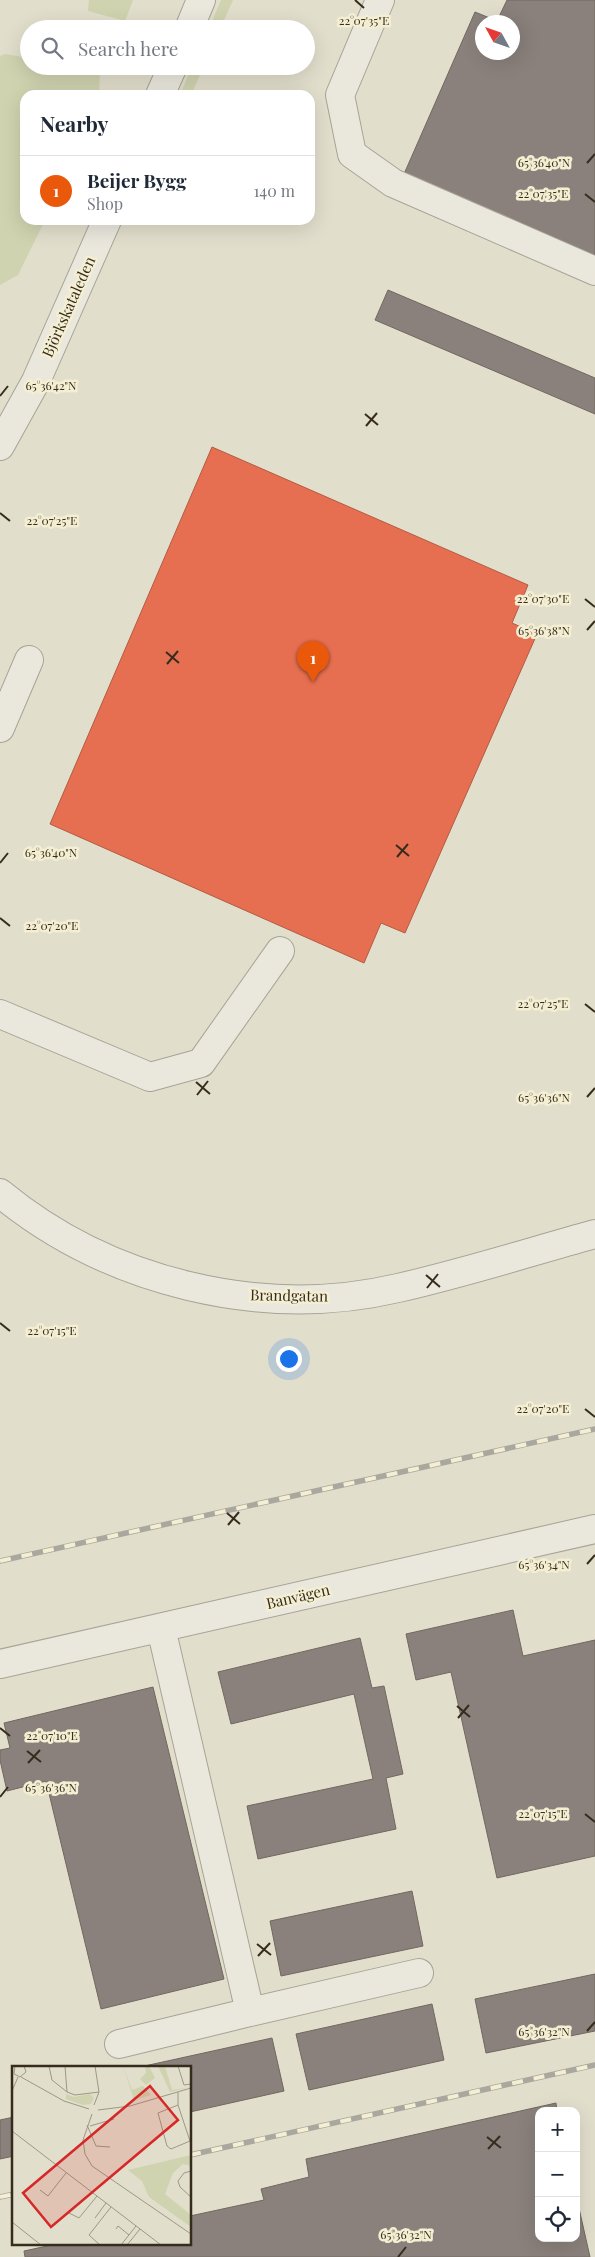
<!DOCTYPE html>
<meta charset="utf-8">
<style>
:root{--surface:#fff;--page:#f6f6f7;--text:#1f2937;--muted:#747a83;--line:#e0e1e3;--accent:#ea580c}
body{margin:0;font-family:"Playfair Display",serif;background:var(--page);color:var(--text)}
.controls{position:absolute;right:15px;bottom:15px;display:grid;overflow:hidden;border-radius:10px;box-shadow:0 5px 20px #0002}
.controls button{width:45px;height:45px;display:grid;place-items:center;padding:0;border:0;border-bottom:1px solid var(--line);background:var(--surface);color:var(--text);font:25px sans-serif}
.compass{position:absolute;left:475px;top:15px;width:45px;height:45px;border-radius:50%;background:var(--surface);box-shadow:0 5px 20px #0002;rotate:310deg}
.you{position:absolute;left:288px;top:1358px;width:18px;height:18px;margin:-12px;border:4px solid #fff;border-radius:50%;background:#1a73e8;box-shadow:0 0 0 8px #1a73e833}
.badge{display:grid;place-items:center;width:32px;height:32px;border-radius:50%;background:var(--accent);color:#fff;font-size:16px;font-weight:700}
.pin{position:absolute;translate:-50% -41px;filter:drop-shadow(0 1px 2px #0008)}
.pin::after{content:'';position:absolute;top:26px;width:18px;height:15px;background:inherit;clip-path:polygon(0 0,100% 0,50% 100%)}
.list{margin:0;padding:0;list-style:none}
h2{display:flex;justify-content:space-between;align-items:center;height:65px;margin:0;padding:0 20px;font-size:21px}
h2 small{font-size:16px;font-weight:400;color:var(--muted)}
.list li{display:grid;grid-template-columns:32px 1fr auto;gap:15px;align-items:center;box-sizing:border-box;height:70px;padding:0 20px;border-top:1px solid var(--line)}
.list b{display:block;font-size:19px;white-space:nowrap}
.list p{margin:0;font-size:16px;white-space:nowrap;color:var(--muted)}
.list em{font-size:16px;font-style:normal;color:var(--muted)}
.icon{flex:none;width:28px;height:28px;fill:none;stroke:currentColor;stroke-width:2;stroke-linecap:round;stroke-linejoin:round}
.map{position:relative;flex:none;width:595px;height:2257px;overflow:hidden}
.search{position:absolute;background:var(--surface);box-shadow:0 5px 20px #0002;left:20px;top:20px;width:295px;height:55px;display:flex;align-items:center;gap:12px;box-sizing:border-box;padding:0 18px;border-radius:28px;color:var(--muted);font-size:19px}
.panel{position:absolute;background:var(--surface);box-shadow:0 5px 20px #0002;left:20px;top:90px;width:295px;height:135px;border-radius:15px}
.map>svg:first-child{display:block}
.green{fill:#cfd3af}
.shops{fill:#e76f51;stroke:#b25b42}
.industry{fill:#8a817c;stroke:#716860;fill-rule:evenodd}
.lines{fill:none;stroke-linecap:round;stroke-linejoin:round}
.minor-casing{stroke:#a8a395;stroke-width:30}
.minor{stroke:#eae8dd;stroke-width:28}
.rail-casing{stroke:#aaa79e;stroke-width:5.5}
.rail{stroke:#f4eed2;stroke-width:4;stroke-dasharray:11;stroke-linecap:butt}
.ticks{fill:none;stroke:#362c1e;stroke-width:2}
.labels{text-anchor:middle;stroke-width:5;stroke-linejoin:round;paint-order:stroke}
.street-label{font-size:15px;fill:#362c1e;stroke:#f4eed2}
.inset-road{fill:none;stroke:#9d9786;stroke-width:1}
.view{fill:#d62828;fill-opacity:0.15;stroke:#d62828;stroke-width:2.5}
.inset-edge{fill:none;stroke:#362c1e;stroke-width:2.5}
.ticks-label{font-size:12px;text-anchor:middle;fill:#362c1e;stroke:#f4eed2;stroke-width:5;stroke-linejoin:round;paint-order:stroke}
</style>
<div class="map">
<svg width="595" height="2257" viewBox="0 0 595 2257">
<rect width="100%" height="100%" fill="#e2decc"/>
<path class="green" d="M 89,0 L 133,0 L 125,21 L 88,11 Z
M 221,0 L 233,0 L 220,29 L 209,29 Z
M 5,54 L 29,58 L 29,66 L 85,66 L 100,72 L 99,95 L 25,95 L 25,220 L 45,220 L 18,275 L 0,285 L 0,56 Z
M 192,66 L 204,66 L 191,95 L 180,95 Z"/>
<path class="shops" d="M 212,447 L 528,585 L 512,623 L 537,634 L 405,933 L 381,923 L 364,963 L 50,824 Z"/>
<path class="industry" d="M 507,0 L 595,0 L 595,258 L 404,174 L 475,12 L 497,21 ZM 482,22 L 512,22 L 512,52 L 482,52 Z
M 388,290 L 595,378 L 595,414 L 375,320 Z
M 513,1610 L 523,1656 L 595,1640 L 595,1856 L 497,1878 L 451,1672 L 416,1680 L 406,1634 Z
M 360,1638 L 372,1688 L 384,1686 L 403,1774 L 386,1778 L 396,1829 L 258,1859 L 247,1806 L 373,1779 L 354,1694 L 231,1724 L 218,1672 Z
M 153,1687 L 224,1979 L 101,2009 L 46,1781 L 7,1791 L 0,1760 L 0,1750 L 10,1748 L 4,1723 Z
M 412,1891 L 423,1946 L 281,1976 L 270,1921 Z
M 595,1974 L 595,2031 L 486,2053 L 475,1999 Z
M 432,2004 L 444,2060 L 309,2090 L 296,2034 Z
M 272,2038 L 284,2091 L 190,2112 L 190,2067 L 140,2067 Z
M 556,2103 L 557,2111 L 539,2111 L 539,2238 L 576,2238 L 576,2195 L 590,2257 L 25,2257 L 24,2251 L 61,2243 L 190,2243 L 190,2216 L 264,2200 L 261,2189 L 309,2177 L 306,2159 Z
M 14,2117 L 14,2156 L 0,2159 L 0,2120 Z"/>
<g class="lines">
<defs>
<path id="minor" d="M 380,0 L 340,95 L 352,154 L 393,183 L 595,271
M 189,29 L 201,0
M 160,95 L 173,66
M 0,446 L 36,381 L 107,220
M 0,728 L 29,660
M 0,1014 L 150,1077 L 201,1063 L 280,951
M 0,1193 C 108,1282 261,1320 398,1288 C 464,1273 530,1252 595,1234
M 0,1664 L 595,1529
M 250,2012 L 419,1973
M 119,2044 L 250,2012 L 161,1628"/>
</defs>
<use href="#minor" class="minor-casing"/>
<use href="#minor" class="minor"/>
<defs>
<path id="rail" d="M 0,1561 L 595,1429
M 190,2155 L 595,2065
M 0,2197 L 14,2194"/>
</defs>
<use href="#rail" class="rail-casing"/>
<use href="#rail" class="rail"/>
</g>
<path class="ticks" d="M 355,0 L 364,8M 587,163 L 595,154M 585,194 L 595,202M 0,396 L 8,386M 365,414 L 378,425M 366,426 L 377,413M 0,513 L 10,521M 585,599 L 595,607M 587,630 L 595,621M 166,652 L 179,663M 167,664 L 178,651M 396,845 L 409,856M 397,857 L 408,844M 0,863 L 8,853M 0,918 L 10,926M 585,1004 L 595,1012M 196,1082 L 210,1094M 197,1095 L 208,1081M 587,1097 L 595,1088M 426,1275 L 440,1287M 427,1288 L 438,1274M 0,1323 L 10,1331M 585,1409 L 595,1417M 227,1513 L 240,1524M 228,1525 L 239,1512M 587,1564 L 595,1555M 457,1706 L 470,1717M 458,1718 L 469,1705M 0,1728 L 10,1736M 27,1751 L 41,1762M 28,1763 L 40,1750M 0,1797 L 8,1787M 585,1814 L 595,1822M 257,1944 L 271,1955M 258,1956 L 270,1943M 587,2031 L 595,2022M 487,2137 L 501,2148M 488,2149 L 500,2136M 398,2257 L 406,2247"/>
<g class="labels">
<g class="street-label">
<text transform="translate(69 307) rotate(-66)" y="5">Björkskataleden</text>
<text transform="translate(289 1296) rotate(1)" y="5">Brandgatan</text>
<text transform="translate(298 1597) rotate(-13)" y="5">Banvägen</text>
</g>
</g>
<g transform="translate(12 2066)">
<rect width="179" height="179" fill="#e2decc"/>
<path d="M 111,0 L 120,24 L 131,20 L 139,29 L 122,34 ZM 133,0 L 137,0 L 143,12 L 134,19 L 128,13 L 134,7 ZM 146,0 L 153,0 L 160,24 L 179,21 L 158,26 ZM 54,28 L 62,31 L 78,28 L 82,32 L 79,38 L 71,39 L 54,33 ZM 179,89 L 179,100 L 171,98 L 161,107 L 153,128 L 179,149 L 179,161 L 137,131 L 130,115 L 116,104 Z" fill="#cfd3af"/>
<path class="inset-road" d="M 3,0 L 2,8 L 8,11 L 14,6 L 12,0M 37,0 L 40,14 L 55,26 L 63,29 L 87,26 L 82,39M 53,0 L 55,26M 83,0 L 87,26M 166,0 L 172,19 L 179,18M 9,11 L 52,35 L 77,43M 0,25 L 6,11M 166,39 L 146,47 L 155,80 L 159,83 L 178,75 L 166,39 L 166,26M 86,44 L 118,40 L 179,22M 80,48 L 71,74 L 73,88 L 80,100 L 179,168M 75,59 L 84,80 L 98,81M 78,60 L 102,53M 0,65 L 149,179M 179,105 L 172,107 L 166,115 L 168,121 L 179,131M 28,124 L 36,130 L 54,107M 57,147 L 67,152 L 85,130M 83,152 L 94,137M 0,156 L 29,179M 104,163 L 106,160 L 117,169M 88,179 L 77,169 L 99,141M 109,179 L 124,160M 115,179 L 128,163"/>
<path class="view" d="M 138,20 L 166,54 L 39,161 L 11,127 Z"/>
<rect width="179" height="179" class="inset-edge"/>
</g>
<g class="ticks-label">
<text x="364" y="25">22°07'35"E</text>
<text x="544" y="167">65°36'40"N</text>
<text x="543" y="198">22°07'35"E</text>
<text x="51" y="390">65°36'42"N</text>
<text x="52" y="525">22°07'25"E</text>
<text x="543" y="603">22°07'30"E</text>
<text x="544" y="635">65°36'38"N</text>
<text x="51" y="857">65°36'40"N</text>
<text x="52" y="930">22°07'20"E</text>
<text x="543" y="1008">22°07'25"E</text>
<text x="544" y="1102">65°36'36"N</text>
<text x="52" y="1335">22°07'15"E</text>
<text x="543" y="1413">22°07'20"E</text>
<text x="544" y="1569">65°36'34"N</text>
<text x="52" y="1740">22°07'10"E</text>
<text x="51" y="1792">65°36'36"N</text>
<text x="543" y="1818">22°07'15"E</text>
<text x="544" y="2036">65°36'32"N</text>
<text x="406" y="2239">65°36'32"N</text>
</g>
</svg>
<div class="controls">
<button>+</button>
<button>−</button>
<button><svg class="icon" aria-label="locate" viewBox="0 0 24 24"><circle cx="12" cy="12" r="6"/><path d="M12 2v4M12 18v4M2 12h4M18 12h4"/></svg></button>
</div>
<svg class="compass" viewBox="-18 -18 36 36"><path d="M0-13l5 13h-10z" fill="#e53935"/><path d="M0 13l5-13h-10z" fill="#747a83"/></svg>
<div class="you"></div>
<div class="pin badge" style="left:313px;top:682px">1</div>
<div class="search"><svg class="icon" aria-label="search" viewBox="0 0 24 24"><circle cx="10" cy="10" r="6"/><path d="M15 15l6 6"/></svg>Search here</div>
<section class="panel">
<h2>Nearby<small></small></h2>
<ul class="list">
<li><span class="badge">1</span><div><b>Beijer Bygg</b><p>Shop</p></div><em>140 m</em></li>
</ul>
</section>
</div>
